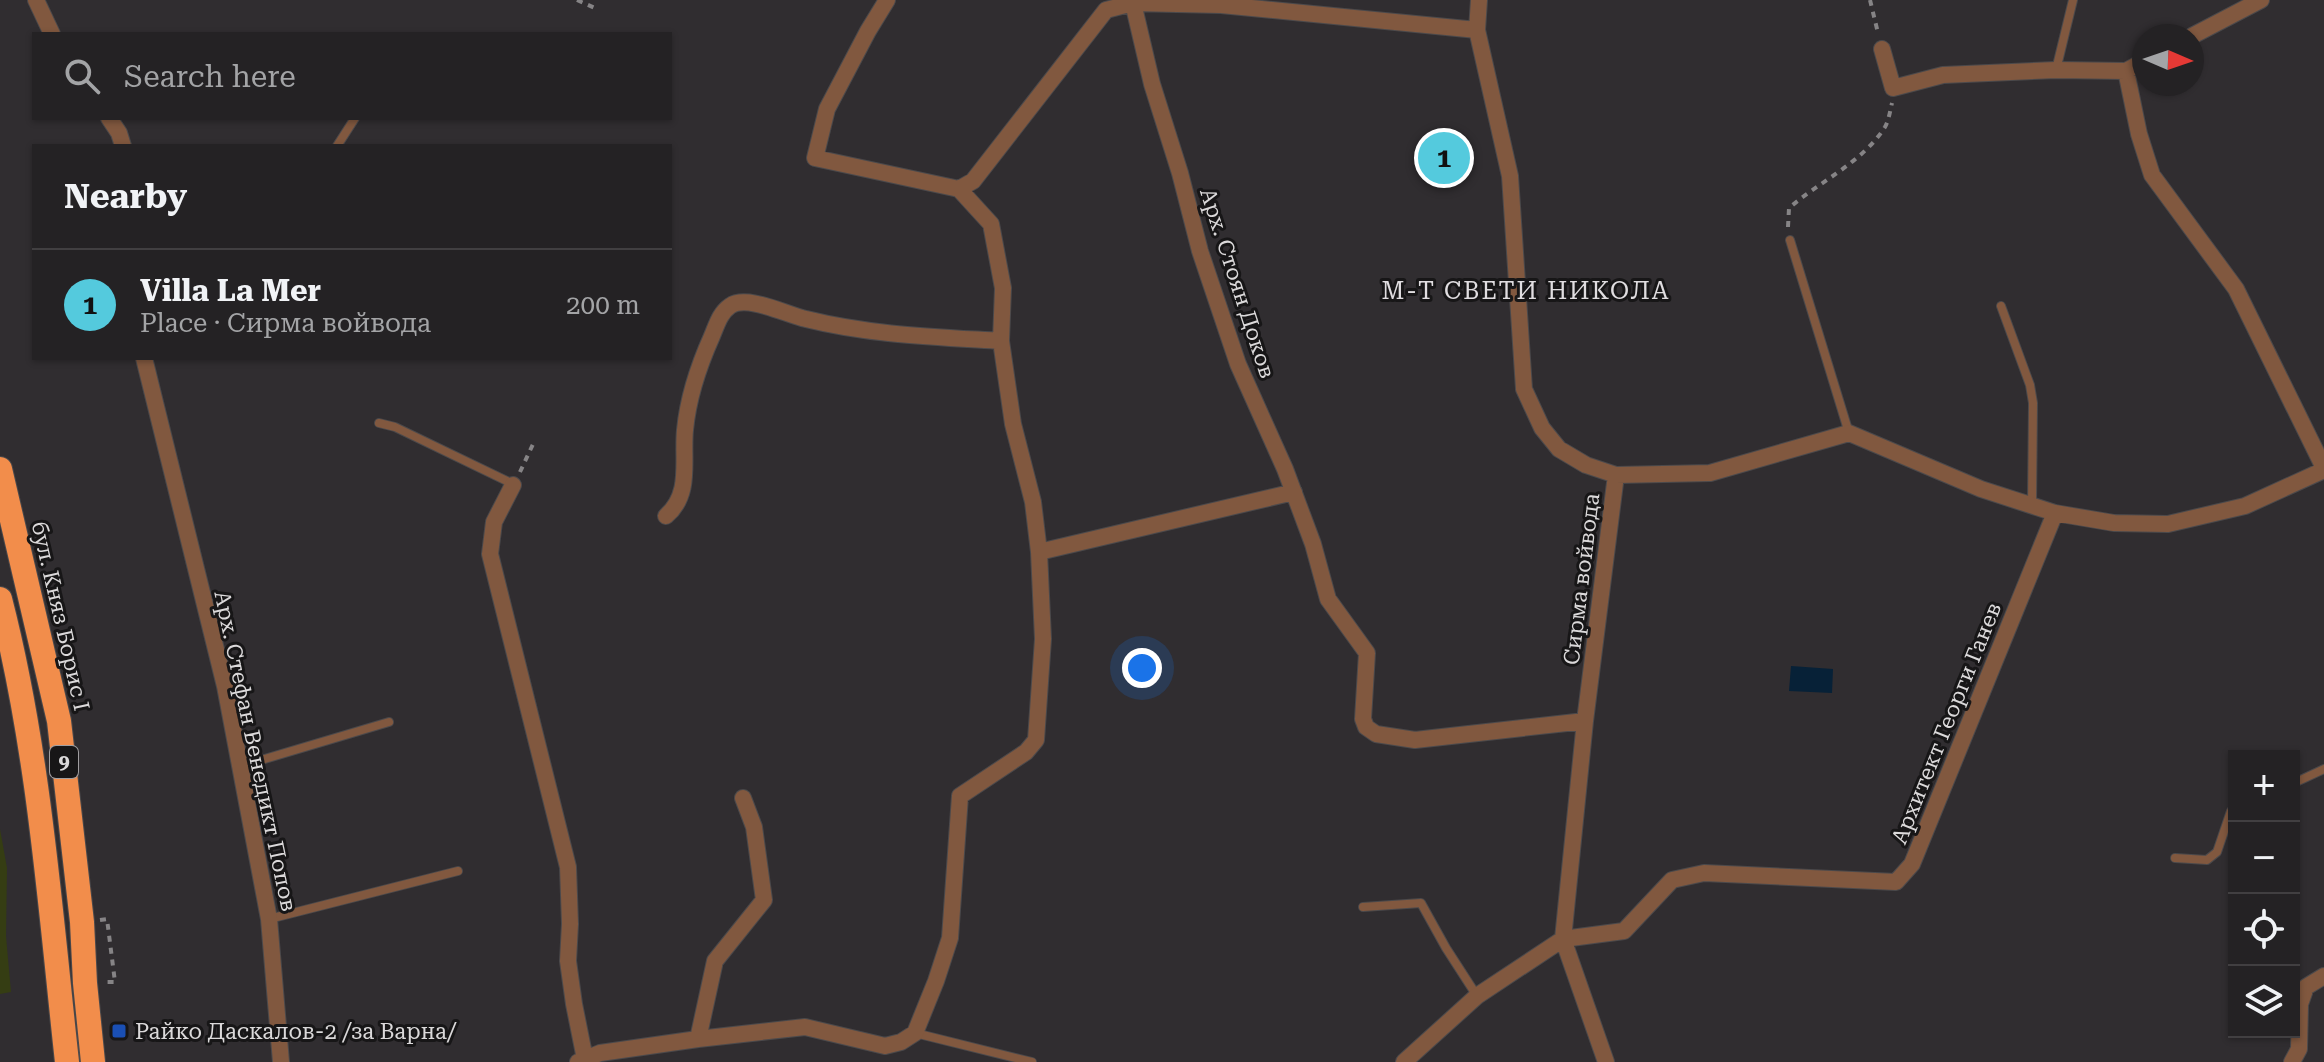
<!DOCTYPE html>
<meta charset="utf-8">
<style>
:root{--surface:#242224;--page:#302f31;--text:#f1f3f6;--muted:#a3a4a6;--line:#413f41;--accent:#54cadd}
body{margin:0;font-family:"Roboto Serif",serif;background:var(--page);color:var(--text)}
.controls{position:absolute;right:24px;bottom:24px;display:grid;overflow:hidden;border-radius:0px;box-shadow:0 2px 6px #0004}
.controls button{width:72px;height:72px;display:grid;place-items:center;padding:0;border:0;border-bottom:2px solid var(--line);background:var(--surface);color:var(--text);font:40px sans-serif}
.compass{position:absolute;left:2132px;top:24px;width:72px;height:72px;border-radius:50%;background:var(--surface);box-shadow:0 2px 6px #0004;rotate:92deg}
.you{position:absolute;left:1142px;top:668px;width:28px;height:28px;margin:-20px;border:6px solid #fff;border-radius:50%;background:#1a73e8;box-shadow:0 0 0 12px #1a73e833}
.badge{display:grid;place-items:center;width:52px;height:52px;border-radius:50%;background:var(--accent);color:#111;font-size:26px;font-weight:700}
.pin{position:absolute;translate:-50% -50%;border:4px solid #fff;box-shadow:0 2px 8px #0006}
.list{margin:0;padding:0;list-style:none}
h2{display:flex;justify-content:space-between;align-items:center;height:104px;margin:0;padding:0 32px;font-size:34px}
h2 small{font-size:26px;font-weight:400;color:var(--muted)}
.list li{display:grid;grid-template-columns:52px 1fr auto;gap:24px;align-items:center;box-sizing:border-box;height:112px;padding:0 32px;border-top:2px solid var(--line)}
.list b{display:block;font-size:30px;white-space:nowrap}
.list p{margin:0;font-size:26px;white-space:nowrap;color:var(--muted)}
.list em{font-size:26px;font-style:normal;color:var(--muted)}
.icon{flex:none;width:44px;height:44px;fill:none;stroke:currentColor;stroke-width:2;stroke-linecap:round;stroke-linejoin:round}
.map{position:relative;flex:none;width:2324px;height:1062px;overflow:hidden}
.search{position:absolute;background:var(--surface);box-shadow:0 2px 6px #0004;left:32px;top:32px;width:640px;height:88px;display:flex;align-items:center;gap:20px;box-sizing:border-box;padding:0 28px;border-radius:0px;color:var(--muted);font-size:30px}
.panel{position:absolute;background:var(--surface);box-shadow:0 2px 6px #0004;left:32px;top:144px;width:640px;height:216px;border-radius:0px}
.map>svg:first-child{display:block}
.green{fill:#353d13}
.water{fill:#072137}
.lines{fill:none;stroke-linecap:round;stroke-linejoin:round}
.lane-casing{stroke:#4b494b;stroke-width:10}
.street-casing{stroke:#4b494b;stroke-width:18}
.highway-casing{stroke:#4b494b;stroke-width:26}
.path{stroke:#868486;stroke-width:4;stroke-dasharray:6 6;stroke-linecap:butt}
.lane{stroke:#81583f;stroke-width:8}
.street{stroke:#81583f;stroke-width:16}
.highway{stroke:#f28d4b;stroke-width:24}
.transit-dot{fill:#1a4fb4;stroke:#171617;stroke-width:3}
.labels{text-anchor:middle;stroke-width:6;stroke-linejoin:round;paint-order:stroke}
.shield{fill:#171617;stroke:#a09ea0;stroke-width:2}
.shield-label{font-size:20px;font-weight:bold;fill:#dbd9da}
.street-label{font-size:22px;fill:#dbd9da;stroke:#171617}
.poi-label{font-size:22px;fill:#dbd9da;stroke:#171617;text-anchor:start}
.neighbourhood-label{font-size:24px;letter-spacing:2px;fill:#e0dde0;stroke:#171617}
</style>
<div class="map">
<svg width="2324" height="1062" viewBox="0 0 2324 1062">
<rect width="100%" height="100%" fill="#302d30"/>
<path class="green" d="M 0,829 L 7,868 L 6,936 L 11,992 L 0,994 Z"/>
<path class="water" d="M 1791,666 L 1833,669 L 1832,693 L 1789,691 Z"/>
<g class="lines">
<defs>
<path id="lane" d="M 2056,70 L 2073,0
M 337,146 L 355,118
M 1790,240 L 1849,433
M 2001,306 L 2030,385 L 2033,403 L 2032,506
M 379,423 L 395,427 L 513,484
M 241,766 L 389,722
M 2294,783 L 2324,769
M 2175,858 L 2207,860 L 2217,852 L 2231,811 L 2234,810
M 1363,907 L 1421,903 L 1446,948 L 1477,996
M 269,919 L 458,871
M 915,1033 L 1032,1062"/>
<path id="street" d="M 36,0 L 52,34
M 887,0 L 868,31 L 827,109 L 815,158 L 959,189 L 973,181 L 1106,10 L 1133,3 L 1221,5 L 1477,30
M 1479,0 L 1477,30 L 1510,176 L 1524,389 L 1542,428 L 1559,449 L 1586,465 L 1616,475 L 1585,721 L 1563,939 L 1606,1062
M 1133,3 L 1152,84 L 1180,173 L 1200,251 L 1238,364 L 1285,469 L 1313,544 L 1328,599 L 1367,653 L 1363,719 L 1366,727 L 1376,734 L 1415,740 L 1585,721
M 2192,36 L 2261,0
M 1882,49 L 1893,88 L 1943,75 L 2056,70 L 2126,71
M 2144,61 L 2126,71 L 2139,134 L 2152,175 L 2236,289 L 2324,468
M 109,118 L 119,133 L 123,146
M 959,189 L 991,224 L 1003,288 L 1001,341
M 144,358 L 225,686 L 269,919 L 281,1062
M 1616,475 L 1710,473 L 1849,433 L 1981,489 L 2055,513 L 2114,523 L 2168,524 L 2245,506 L 2324,470
M 513,485 L 494,522 L 490,554 L 568,867 L 570,924 L 568,961 L 574,1004 L 585,1059
M 1039,552 L 1294,492
M 698,1039 L 715,961 L 764,900 L 754,827 L 743,798
M 578,1062 L 600,1053 L 698,1039 L 805,1027 L 885,1046 L 901,1042 L 915,1033 L 936,981 L 950,938 L 960,796 L 1026,752 L 1036,740 L 1043,639 L 1039,552 L 1033,502 L 1013,424 L 1001,341 C 935,337 870,335 806,319 C 787,315 747,294 730,306 C 720,313 717,324 712,336 C 699,365 688,398 685,430 C 682,460 692,494 666,516
M 1404,1062 L 1477,996 L 1563,939 L 1624,931 L 1672,880 L 1704,873 L 1896,882 L 1912,864 L 2055,513
M 2292,1062 L 2299,1049 L 2300,1004 L 2306,987 L 2324,976"/>
<path id="highway" d="M 0,469 L 59,721 L 82,922 L 85,983 L 93,1062
M 0,599 C 39,750 50,908 67,1062"/>
</defs>
<use href="#lane" class="lane-casing"/>
<use href="#street" class="street-casing"/>
<use href="#highway" class="highway-casing"/>
<path class="path" d="M 577,0 L 597,9
M 1870,0 L 1878,33
M 1788,227 L 1789,208 C 1819,182 1863,162 1885,127 C 1889,120 1890,111 1892,103
M 520,472 L 534,442
M 100,920 L 107,919 L 115,982 L 106,982"/>
<use href="#lane" class="lane"/>
<use href="#street" class="street"/>
<use href="#highway" class="highway"/>
</g>
<rect class="transit-dot" x="111" y="1023" width="16" height="16" rx="4"/>
<g class="labels">
<rect class="shield" x="50" y="746" width="28" height="32" rx="6"/>
<g class="shield-label">
<text x="64" y="769">9</text>
</g>
<g class="street-label">
<text transform="translate(1238 283) rotate(72)" y="8">Арх. Стоян Доков</text>
<text transform="translate(1581 579) rotate(-83)" y="8">Сирма войвода</text>
<text transform="translate(61 616) rotate(77)" y="8">бул. Княз Борис I</text>
<text transform="translate(1946 723) rotate(-68)" y="8">Архитект Георги Ганев</text>
<text transform="translate(256 751) rotate(78)" y="8">Арх. Стефан Венедикт Попов</text>
</g>
<g class="poi-label">
<text x="135" y="1039">Райко Даскалов-2 /за Варна/</text>
</g>
<g class="neighbourhood-label">
<text x="1526" y="299">М-Т СВЕТИ НИКОЛА</text>
</g>
</g>
</svg>
<div class="controls">
<button>+</button>
<button>−</button>
<button><svg class="icon" aria-label="locate" viewBox="0 0 24 24"><circle cx="12" cy="12" r="6"/><path d="M12 2v4M12 18v4M2 12h4M18 12h4"/></svg></button>
<button><svg class="icon" aria-label="layers" viewBox="0 0 24 24"><path d="M12 4l9 5-9 5-9-5zM3 14l9 5 9-5"/></svg></button>
</div>
<svg class="compass" viewBox="-18 -18 36 36"><path d="M0-13l5 13h-10z" fill="#e53935"/><path d="M0 13l5-13h-10z" fill="#a3a4a6"/></svg>
<div class="you"></div>
<div class="pin badge" style="left:1444px;top:158px">1</div>
<div class="search"><svg class="icon" aria-label="search" viewBox="0 0 24 24"><circle cx="10" cy="10" r="6"/><path d="M15 15l6 6"/></svg>Search here</div>
<section class="panel">
<h2>Nearby<small></small></h2>
<ul class="list">
<li><span class="badge">1</span><div><b>Villa La Mer</b><p>Place · Сирма войвода</p></div><em>200 m</em></li>
</ul>
</section>
</div>
